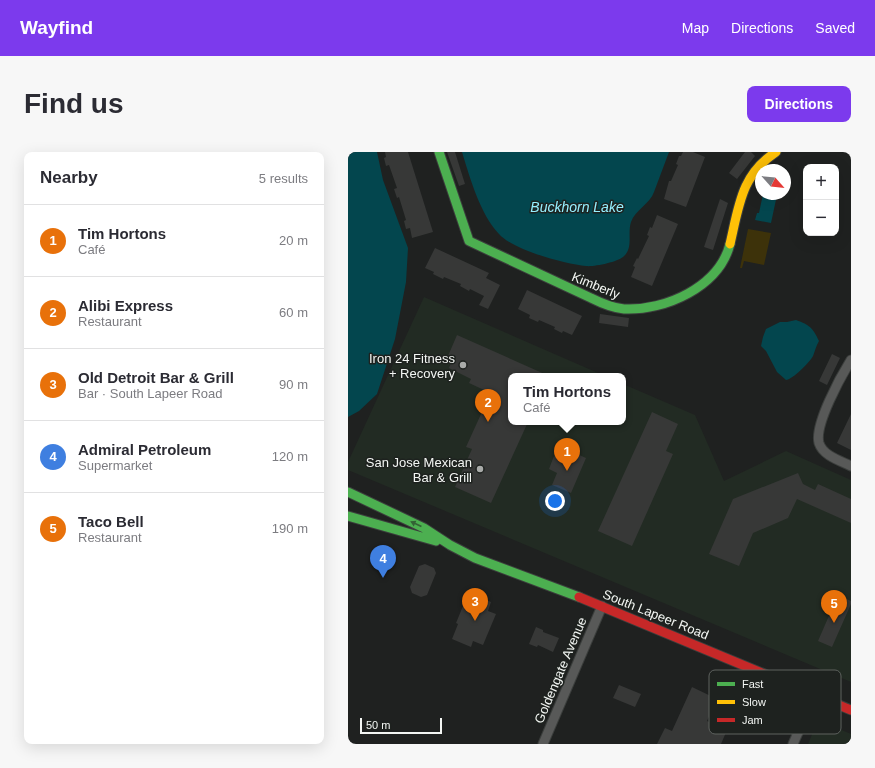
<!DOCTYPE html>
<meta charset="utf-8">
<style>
:root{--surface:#fff;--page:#f7f7f7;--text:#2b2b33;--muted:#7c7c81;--line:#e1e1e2;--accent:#7c3aed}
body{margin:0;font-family:Arial,sans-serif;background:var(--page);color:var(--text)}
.controls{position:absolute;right:12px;top:12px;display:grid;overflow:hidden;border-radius:8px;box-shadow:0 4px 16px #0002}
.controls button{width:36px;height:36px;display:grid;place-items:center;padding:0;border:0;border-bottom:1px solid var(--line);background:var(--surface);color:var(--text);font:20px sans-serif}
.compass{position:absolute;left:407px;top:12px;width:36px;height:36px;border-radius:50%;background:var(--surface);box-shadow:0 4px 16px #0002;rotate:117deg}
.scale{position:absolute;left:12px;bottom:10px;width:82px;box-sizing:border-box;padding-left:4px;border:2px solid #f3f6f3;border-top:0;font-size:11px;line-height:14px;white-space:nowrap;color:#f3f6f3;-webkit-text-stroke:3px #1e221f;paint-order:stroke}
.you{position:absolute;left:207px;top:349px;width:14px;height:14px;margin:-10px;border:3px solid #fff;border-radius:50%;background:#1a73e8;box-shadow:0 0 0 6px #1a73e833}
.badge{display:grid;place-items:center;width:26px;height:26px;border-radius:50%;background:var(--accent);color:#fff;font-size:13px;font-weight:700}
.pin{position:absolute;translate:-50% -33px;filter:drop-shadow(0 1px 2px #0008)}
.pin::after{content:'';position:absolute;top:21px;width:14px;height:12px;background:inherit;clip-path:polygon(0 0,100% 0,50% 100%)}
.popup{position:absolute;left:160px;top:221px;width:118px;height:52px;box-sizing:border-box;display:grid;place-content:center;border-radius:8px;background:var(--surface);filter:drop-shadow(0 1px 3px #0005);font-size:13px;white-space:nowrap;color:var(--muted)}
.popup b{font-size:15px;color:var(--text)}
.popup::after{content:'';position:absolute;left:50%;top:100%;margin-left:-8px;border:8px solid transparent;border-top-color:var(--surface)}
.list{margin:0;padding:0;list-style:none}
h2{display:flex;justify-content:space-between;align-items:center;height:52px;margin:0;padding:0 16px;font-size:17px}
h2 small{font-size:13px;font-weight:400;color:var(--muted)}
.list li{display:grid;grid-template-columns:26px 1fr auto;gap:12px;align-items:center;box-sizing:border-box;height:72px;padding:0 16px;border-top:1px solid var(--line)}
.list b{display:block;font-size:15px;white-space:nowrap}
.list p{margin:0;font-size:13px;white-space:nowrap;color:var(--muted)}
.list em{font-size:13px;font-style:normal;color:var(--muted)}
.map{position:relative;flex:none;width:503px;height:592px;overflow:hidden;border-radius:8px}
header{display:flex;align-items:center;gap:24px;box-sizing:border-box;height:56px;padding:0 20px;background:var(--accent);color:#fff}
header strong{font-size:19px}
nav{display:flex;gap:22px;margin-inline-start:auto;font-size:14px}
.intro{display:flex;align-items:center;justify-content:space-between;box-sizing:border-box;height:96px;padding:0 24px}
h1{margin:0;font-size:28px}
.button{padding:10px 18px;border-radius:8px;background:var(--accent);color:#fff;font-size:14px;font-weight:700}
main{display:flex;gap:24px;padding:0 24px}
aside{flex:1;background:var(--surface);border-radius:8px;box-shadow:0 4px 16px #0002}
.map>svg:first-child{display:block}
.built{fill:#222b23}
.green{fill:#3d320a}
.water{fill:#03464e}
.building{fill:#373837}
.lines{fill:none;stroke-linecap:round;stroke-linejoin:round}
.street-casing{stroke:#3b3e3c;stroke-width:11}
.fast-casing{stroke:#3b3e3c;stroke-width:11}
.slow-casing{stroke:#3b3e3c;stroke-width:11}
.jam-casing{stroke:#3b3e3c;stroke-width:11}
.street{stroke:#585958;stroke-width:9}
.fast{stroke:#4caf50;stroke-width:9}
.slow{stroke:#ffc107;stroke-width:9}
.jam{stroke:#c62828;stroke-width:9}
.oneway{fill:#336135}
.poi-dot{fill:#a9aba9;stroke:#1e221f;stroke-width:1.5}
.labels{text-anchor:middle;stroke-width:3;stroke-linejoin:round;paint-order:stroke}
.street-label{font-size:13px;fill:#f3f6f3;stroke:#1e221f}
.poi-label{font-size:13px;fill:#f3f6f3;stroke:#1e221f;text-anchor:end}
.water-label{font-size:14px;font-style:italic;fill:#95f0ff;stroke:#1e221f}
.key{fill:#1e221f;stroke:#5e625f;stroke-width:1}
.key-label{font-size:11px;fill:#f3f6f3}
</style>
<header>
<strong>Wayfind</strong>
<nav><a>Map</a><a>Directions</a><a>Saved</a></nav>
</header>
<div class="intro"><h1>Find us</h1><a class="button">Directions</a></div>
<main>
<aside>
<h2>Nearby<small>5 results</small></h2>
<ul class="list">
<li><span class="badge" style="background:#e8710a">1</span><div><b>Tim Hortons</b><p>Café</p></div><em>20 m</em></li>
<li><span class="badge" style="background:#e8710a">2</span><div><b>Alibi Express</b><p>Restaurant</p></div><em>60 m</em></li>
<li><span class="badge" style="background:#e8710a">3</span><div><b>Old Detroit Bar &amp; Grill</b><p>Bar · South Lapeer Road</p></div><em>90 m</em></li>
<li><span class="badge" style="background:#3f7fe0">4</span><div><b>Admiral Petroleum</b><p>Supermarket</p></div><em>120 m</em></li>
<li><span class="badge" style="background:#e8710a">5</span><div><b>Taco Bell</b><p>Restaurant</p></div><em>190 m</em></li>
</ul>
</aside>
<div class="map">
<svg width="503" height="592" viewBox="0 0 503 592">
<rect width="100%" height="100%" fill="#1f2120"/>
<path class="built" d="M 76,145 L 257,224 L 163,224 L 163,270 L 275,270 L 275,232 L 347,263 L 376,329 L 438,299 L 503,328 L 503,530 L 0,318 L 0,310 Z
M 470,568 L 503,582 L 503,592 L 460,592 Z"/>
<path class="green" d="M 400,77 L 423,81 L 416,113 L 396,109 L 394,116 L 392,116 Z"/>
<path class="water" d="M 0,0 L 29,0 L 35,28 L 60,96 L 58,130 L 47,187 L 29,242 L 11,259 L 0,265 Z
M 114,0 L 321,0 C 316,13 311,27 306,40 C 302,52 287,58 283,70 C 279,82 286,96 275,105 C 269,110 246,115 238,114 C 217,112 165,98 151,82 C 132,62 122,26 114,0 Z
M 415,42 L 429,43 L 423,71 L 407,68 L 409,61 L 411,61 Z
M 448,168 C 462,173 465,176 471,189 C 468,194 467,199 465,204 C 462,210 444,228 438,228 L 429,220 L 418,199 L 413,194 L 415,185 L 418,177 L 432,170 L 439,170 Z"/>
<path class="building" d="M 37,0 L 60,0 L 85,80 L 64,86 L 62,76 L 58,77 L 56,69 L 58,68 L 51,45 L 49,46 L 46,37 L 49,36 L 41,13 L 38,14 L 36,6 L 38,5 Z
M 99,0 L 107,0 L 117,32 L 111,34 Z
M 335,0 L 345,0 L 357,5 L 338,55 L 316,47 L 321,29 L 323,29 L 330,13 L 328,12 L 331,4 L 333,4 Z
M 397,0 L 403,0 L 407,4 L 389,27 L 381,21 Z
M 372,47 L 380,51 L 365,98 L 356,95 Z
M 309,63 L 330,72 L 304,134 L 283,125 L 287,115 L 285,114 L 289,106 L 290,107 L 301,84 L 299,83 L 302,75 L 304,76 Z
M 87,96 L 141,121 L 138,126 L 152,133 L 140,157 L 131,153 L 136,144 L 122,137 L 121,139 L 112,134 L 113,132 L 96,125 L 95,127 L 85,122 L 86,120 L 77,116 Z
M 179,138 L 234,164 L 224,183 L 215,179 L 214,181 L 206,177 L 207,175 L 191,168 L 190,170 L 181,166 L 182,163 L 170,157 Z
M 252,162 L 281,166 L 280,175 L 251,171 Z
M 109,183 L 201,224 L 163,224 L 163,270 L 180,270 L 143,351 L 107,335 L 124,297 L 118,295 L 139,249 L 136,238 L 121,231 L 123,227 L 101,216 L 105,206 L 100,204 Z
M 484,202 L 492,206 L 479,233 L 471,229 Z
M 304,260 L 330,272 L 318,299 L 325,302 L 284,394 L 250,379 Z
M 503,262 L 503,298 L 489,291 Z
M 218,297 L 238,306 L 223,341 L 204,333 L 209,321 L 201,317 L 206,304 L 214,308 Z
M 450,321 L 455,332 L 467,338 L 470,332 L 503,347 L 503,371 L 449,347 L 440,366 L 405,381 L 391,414 L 361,402 L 385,347 Z
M 77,412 L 86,416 L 88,421 L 79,443 L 73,445 L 64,441 L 62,435 L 71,414 Z
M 123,442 L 143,450 L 140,459 L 148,462 L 135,493 L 125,489 L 123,495 L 104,487 L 110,472 L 108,471 L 115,454 L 118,455 Z
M 490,443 L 503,449 L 503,452 L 484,495 L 470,489 Z
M 188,475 L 195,478 L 195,480 L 211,486 L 205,500 L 190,493 L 189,495 L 181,492 Z
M 271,533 L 293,542 L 287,555 L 265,546 Z
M 344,535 L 369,547 L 359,569 L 379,578 L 373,592 L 309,592 L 317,576 L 324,579 Z"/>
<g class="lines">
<defs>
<path id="street" d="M 503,208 C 493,224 466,273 471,291 C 475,304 493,309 503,314
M 195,592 L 254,454
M 445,592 L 467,542"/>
<path id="fast" d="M 91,0 L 121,89 L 243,146 C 253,151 265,156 276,157 C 317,159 371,135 382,92
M 0,340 L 76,376 L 102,393 L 127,406 L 231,445
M 0,364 L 88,389"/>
<path id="slow" d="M 382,92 C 391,54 393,23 428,0"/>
<path id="jam" d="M 231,445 L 503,558"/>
</defs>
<use href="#street" class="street-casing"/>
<use href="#fast" class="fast-casing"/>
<use href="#slow" class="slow-casing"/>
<use href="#jam" class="jam-casing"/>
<use href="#street" class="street"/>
<use href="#fast" class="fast"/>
<use href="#slow" class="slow"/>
<use href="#jam" class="jam"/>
</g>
<defs><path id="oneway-solid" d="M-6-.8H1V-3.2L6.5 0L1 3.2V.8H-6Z"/></defs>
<use class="oneway" href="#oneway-solid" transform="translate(68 372) rotate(-155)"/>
<g class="poi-dot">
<circle cx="115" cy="213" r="4"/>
<circle cx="132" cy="317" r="4"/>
</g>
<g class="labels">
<g class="street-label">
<text transform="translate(248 133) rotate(22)" y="5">Kimberly</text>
<text transform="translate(308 462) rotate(22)" y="5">South Lapeer Road</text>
<text transform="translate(212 518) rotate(-67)" y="5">Goldengate Avenue</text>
</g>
<g class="poi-label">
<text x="107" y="211">Iron 24 Fitness<tspan x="107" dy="15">+ Recovery</tspan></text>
<text x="124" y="315">San Jose Mexican<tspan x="124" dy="15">Bar &amp; Grill</tspan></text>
</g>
<g class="water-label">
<text x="229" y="60">Buckhorn Lake</text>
</g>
</g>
<rect x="361" y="518" width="132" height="64" rx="6" class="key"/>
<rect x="369" y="530" width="18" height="4" fill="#4caf50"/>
<rect x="369" y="548" width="18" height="4" fill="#ffc107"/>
<rect x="369" y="566" width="18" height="4" fill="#c62828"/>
<g class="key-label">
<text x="394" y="536">Fast</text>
<text x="394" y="554">Slow</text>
<text x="394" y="572">Jam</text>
</g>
</svg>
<div class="controls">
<button>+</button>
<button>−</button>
</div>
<svg class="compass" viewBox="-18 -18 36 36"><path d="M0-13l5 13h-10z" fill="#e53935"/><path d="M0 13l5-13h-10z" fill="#7c7c81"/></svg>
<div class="scale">50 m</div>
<div class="you"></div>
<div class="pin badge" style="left:219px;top:319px;background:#e8710a">1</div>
<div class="popup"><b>Tim Hortons</b>Café</div>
<div class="pin badge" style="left:140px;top:270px;background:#e8710a">2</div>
<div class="pin badge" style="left:127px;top:469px;background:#e8710a">3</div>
<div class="pin badge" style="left:35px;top:426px;background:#3f7fe0">4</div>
<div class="pin badge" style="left:486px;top:471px;background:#e8710a">5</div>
</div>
</main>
